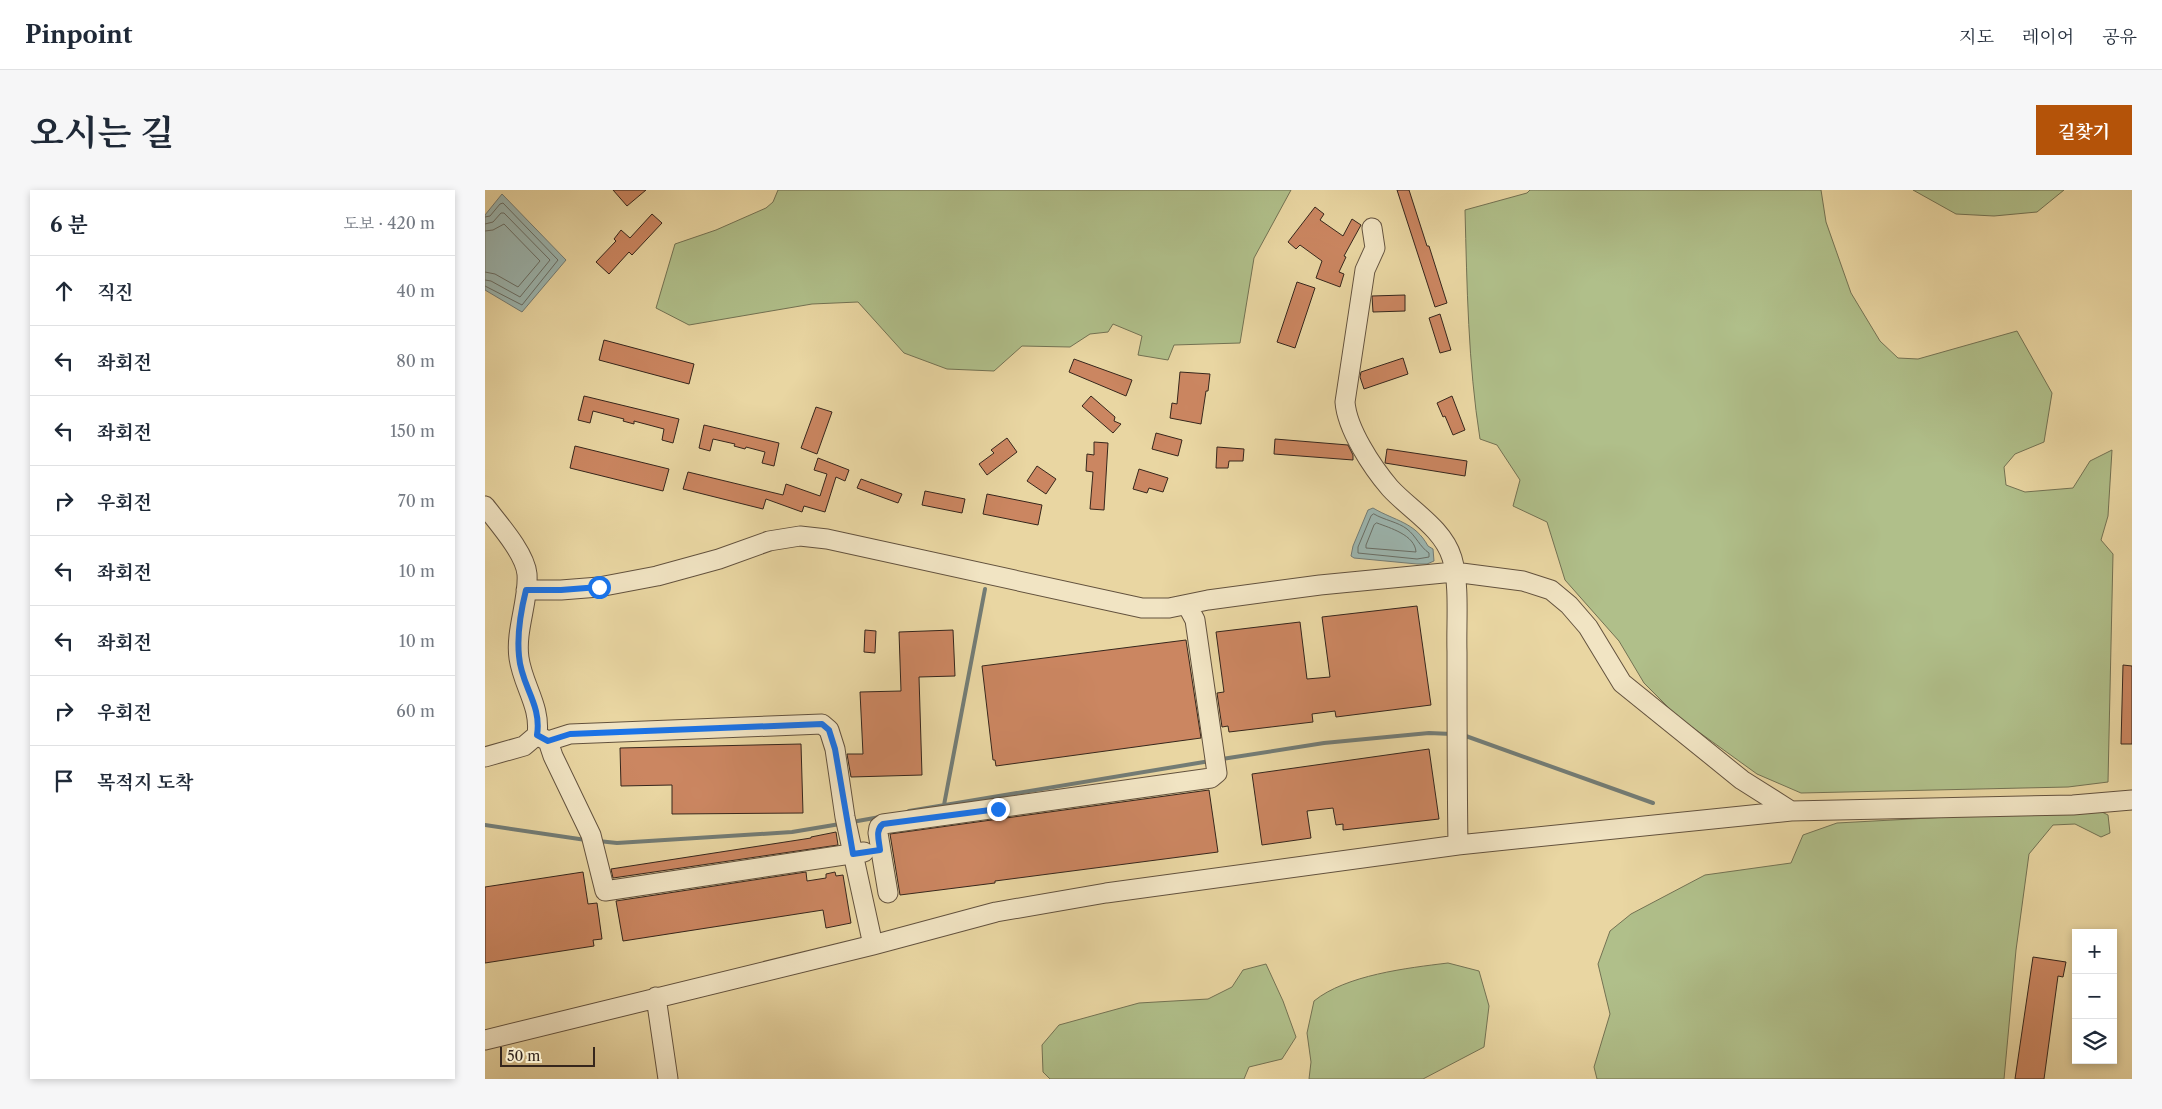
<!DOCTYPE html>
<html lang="ko">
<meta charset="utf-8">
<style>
:root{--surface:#fff;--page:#f6f6f7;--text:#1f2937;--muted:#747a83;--line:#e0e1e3;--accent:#b45309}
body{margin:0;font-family:"Libre Caslon Text","Noto Serif KR",serif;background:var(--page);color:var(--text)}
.controls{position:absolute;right:15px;bottom:15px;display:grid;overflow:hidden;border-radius:0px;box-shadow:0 2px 8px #0003}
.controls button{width:45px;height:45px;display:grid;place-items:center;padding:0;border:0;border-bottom:1px solid var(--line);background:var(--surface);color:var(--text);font:25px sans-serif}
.scale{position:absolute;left:15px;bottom:12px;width:95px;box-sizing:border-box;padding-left:5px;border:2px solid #36261c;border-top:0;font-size:14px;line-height:18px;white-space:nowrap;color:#36261c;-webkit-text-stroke:4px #f1e4c3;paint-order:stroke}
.stop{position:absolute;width:15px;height:15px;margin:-11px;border:4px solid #1a73e8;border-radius:50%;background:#fff}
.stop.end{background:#1a73e8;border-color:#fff;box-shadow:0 1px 5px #0008}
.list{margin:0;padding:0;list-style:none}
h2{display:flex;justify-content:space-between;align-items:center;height:65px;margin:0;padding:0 20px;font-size:21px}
h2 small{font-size:16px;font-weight:400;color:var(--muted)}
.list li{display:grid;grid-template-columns:32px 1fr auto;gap:15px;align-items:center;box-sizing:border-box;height:70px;padding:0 20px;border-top:1px solid var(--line)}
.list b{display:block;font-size:19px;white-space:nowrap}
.list em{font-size:16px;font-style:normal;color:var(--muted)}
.icon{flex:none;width:28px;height:28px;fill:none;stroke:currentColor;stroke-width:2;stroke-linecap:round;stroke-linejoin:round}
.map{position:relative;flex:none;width:1647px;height:889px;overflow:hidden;border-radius:0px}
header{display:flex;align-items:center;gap:30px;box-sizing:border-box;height:70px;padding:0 25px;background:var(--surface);border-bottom:1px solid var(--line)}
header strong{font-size:24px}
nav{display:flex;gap:28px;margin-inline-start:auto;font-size:18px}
.intro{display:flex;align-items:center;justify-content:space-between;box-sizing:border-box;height:120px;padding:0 30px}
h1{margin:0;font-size:35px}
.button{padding:12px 22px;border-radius:0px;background:var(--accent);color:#fff;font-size:18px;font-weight:700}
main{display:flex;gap:30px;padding:0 30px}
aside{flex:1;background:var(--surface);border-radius:0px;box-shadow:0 2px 8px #0003}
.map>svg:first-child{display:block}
.green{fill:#b0bf8a;stroke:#737253}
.water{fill:#9cb6b0;stroke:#737c75}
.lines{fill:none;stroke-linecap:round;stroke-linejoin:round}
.shore{stroke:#696e66;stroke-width:1}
.stream{stroke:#737c75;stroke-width:4}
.building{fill:#cb8661;stroke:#36261c}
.minor-casing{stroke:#63523e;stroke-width:21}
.minor{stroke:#f1e4c3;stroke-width:19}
.route{stroke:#1a73e8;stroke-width:6}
</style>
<header>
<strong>Pinpoint</strong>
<nav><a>지도</a><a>레이어</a><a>공유</a></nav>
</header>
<div class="intro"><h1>오시는 길</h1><a class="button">길찾기</a></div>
<main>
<aside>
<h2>6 분<small>도보 · 420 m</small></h2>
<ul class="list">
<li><svg class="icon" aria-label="ahead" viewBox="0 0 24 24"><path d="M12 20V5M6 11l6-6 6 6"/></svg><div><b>직진</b></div><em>40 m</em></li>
<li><svg class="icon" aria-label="left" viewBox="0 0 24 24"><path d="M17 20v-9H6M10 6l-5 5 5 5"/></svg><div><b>좌회전</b></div><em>80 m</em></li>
<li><svg class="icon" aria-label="left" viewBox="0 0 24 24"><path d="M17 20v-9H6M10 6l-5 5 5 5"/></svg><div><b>좌회전</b></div><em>150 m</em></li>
<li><svg class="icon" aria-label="right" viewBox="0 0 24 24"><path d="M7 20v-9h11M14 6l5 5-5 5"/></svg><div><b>우회전</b></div><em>70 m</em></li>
<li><svg class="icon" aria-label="left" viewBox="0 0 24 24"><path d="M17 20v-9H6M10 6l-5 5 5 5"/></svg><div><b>좌회전</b></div><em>10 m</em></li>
<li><svg class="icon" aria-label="left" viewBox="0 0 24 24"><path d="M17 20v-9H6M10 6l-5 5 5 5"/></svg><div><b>좌회전</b></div><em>10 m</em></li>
<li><svg class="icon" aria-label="right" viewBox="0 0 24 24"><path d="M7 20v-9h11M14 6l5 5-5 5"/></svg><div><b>우회전</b></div><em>60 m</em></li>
<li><svg class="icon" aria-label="arrive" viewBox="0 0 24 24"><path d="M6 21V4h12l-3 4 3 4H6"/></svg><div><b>목적지 도착</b></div></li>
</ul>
</aside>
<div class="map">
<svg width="1647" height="889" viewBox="0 0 1647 889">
<rect width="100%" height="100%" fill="#e9d6a2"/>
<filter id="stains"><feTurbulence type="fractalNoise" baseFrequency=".004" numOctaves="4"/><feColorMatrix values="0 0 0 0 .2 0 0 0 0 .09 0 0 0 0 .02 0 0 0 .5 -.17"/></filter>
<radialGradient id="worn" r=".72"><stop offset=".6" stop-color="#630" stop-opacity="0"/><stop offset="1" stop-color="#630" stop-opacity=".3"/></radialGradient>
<path class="green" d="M 293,0 L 806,0 L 769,68 L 755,153 L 689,155 L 683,170 L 653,165 L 657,146 L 628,134 L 623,142 L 605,144 L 585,157 L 537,156 L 509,181 L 462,179 L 419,163 L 373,112 L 327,114 L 204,135 L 171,118 L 190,54 L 231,40 L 281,18 L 288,12 Z
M 1045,0 L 1336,0 L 1341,32 L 1366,103 L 1395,151 L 1413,168 L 1433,169 L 1532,141 L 1567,203 L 1559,252 L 1530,264 L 1519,277 L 1521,295 L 1540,302 L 1588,298 L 1605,271 L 1627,260 L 1623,326 L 1616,350 L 1628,364 L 1623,592 L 1583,597 L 1316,603 L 1272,584 L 1193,527 L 1159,493 L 1134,451 L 1080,390 L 1062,332 L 1028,316 L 1035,290 L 1012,255 L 995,249 C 983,173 982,96 980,20 L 1042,3 Z
M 1428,0 L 1579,0 L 1552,22 L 1509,26 L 1471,24 Z
M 1611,619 L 1623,625 L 1625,643 L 1616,647 L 1590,634 L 1568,635 L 1544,664 L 1531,760 L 1519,889 L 1112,889 L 1109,877 L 1125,824 L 1113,774 L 1125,741 L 1146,724 L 1220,685 L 1306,673 L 1318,645 L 1352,633 Z
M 963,773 L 994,781 L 1004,816 L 999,857 L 938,889 L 824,889 L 826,872 L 822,843 L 829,811 C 861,785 922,778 963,773 Z
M 781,774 L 798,811 L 811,847 L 797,869 L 764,877 L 759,889 L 565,889 L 558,882 L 557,855 L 574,835 L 654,813 L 723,809 L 747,797 L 758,780 Z"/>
<path class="water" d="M 17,4 L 81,70 L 37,122 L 0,100 L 0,25 Z
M 888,318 C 910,331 930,332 943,356 L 948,359 L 949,371 L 942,374 L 932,374 L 869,368 L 866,366 L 868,356 L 883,320 Z"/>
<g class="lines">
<path class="shore" d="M 0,27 L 5,26 L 15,14 L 18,13 L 73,70 L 37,115 L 0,96
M 0,34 L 8,32 L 16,23 L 19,23 L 65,70 L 35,107 L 6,91 L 0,90
M 0,41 L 8,40 L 19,34 L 55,71 L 33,97 L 10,84 L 0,82
M 889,324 C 899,330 913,332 922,339 C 931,346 935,357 944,363 L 944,367 L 932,369 L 873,363 L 873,357 L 886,326 Z
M 892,333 C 905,338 930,345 931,362 L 881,358 L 881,355 L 889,335 Z"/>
<path class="stream" d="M 978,545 L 1168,613
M 737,569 L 839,553 L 944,543 L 967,544
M 459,615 L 500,399
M 424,621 L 725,571
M 367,632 L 395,627
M 0,635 L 101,650
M 113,651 L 132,653 L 307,642 L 355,634"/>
</g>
<path class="building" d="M 128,0 L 161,0 L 142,16 Z
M 912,0 L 924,0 L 942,56 L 944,56 L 962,113 L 950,117 Z
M 830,17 L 839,24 L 835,30 L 858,46 L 867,29 L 876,35 L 859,66 L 861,67 L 854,82 L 859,84 L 855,97 L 831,88 L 837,71 L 815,55 L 811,59 L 803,52 Z
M 167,24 L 177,33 L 147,65 L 144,62 L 124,84 L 111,72 L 131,51 L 129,49 L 136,40 L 145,48 Z
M 812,92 L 830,98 L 810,158 L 792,152 Z
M 920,105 L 920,121 L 888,122 L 887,106 Z
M 955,124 L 966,160 L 955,163 L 944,128 Z
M 119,150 L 209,174 L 204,194 L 114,170 Z
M 918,168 L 923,184 L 879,199 L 875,187 L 876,182 Z
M 589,169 L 647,190 L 641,206 L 584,182 Z
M 695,182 L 725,184 L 723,201 L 721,201 L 716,234 L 685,228 L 687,213 L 692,214 Z
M 99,206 L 194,229 L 188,253 L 177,250 L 179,239 L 149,231 L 149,234 L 138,231 L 139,229 L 108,221 L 105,233 L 93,230 Z
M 606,206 L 630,227 L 629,231 L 636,234 L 628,243 L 597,216 Z
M 967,206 L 980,240 L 968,245 L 960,226 L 958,227 L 952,213 Z
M 331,217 L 347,222 L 332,264 L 316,258 Z
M 219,235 L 294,253 L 289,276 L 277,273 L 280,262 L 261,257 L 260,259 L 249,256 L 250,254 L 228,249 L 225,261 L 214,258 Z
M 671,243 L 697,250 L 693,266 L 667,259 Z
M 522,248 L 532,262 L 502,285 L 494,274 L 509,263 L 506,260 Z
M 790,249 L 863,255 L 868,265 L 868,270 L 789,264 Z
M 609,252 L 623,253 L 619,320 L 605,319 L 608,282 L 601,281 L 602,264 L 609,265 Z
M 90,256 L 184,279 L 178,301 L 85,278 Z
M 732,257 L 759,259 L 758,271 L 744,271 L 743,278 L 731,278 Z
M 902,259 L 982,271 L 980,286 L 900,273 Z
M 333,268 L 364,280 L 360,291 L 351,287 L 340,322 L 319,316 L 317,322 L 281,309 L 278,319 L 198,299 L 203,282 L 298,305 L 301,294 L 335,306 L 342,284 L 329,280 Z
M 552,276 L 571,289 L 561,304 L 542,291 Z
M 654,279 L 683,288 L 678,302 L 664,298 L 662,303 L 648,299 Z
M 376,289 L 417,304 L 413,313 L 372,298 Z
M 440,301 L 480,309 L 477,323 L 437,315 Z
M 502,304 L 557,315 L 553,335 L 498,324 Z
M 932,416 L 946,515 L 851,527 L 850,521 L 827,524 L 828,532 L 744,542 L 743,536 L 737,537 L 732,503 L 739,502 L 731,442 L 815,432 L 822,489 L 845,487 L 837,427 Z
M 380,440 L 391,441 L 390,463 L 379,462 Z
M 468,440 L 470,486 L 434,487 L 437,585 L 366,587 L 362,564 L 378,564 L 375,502 L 416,501 L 414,442 Z
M 701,450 L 716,548 L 511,576 L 510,570 L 508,570 L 497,476 Z
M 1638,475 L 1647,476 L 1647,554 L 1636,554 Z
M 316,554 L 318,623 L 187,624 L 187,595 L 136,596 L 135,558 Z
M 944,559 L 954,629 L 858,640 L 858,634 L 851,635 L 848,618 L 822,621 L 826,648 L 777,655 L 767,584 Z
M 724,600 L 733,662 L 510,691 L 510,693 L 415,705 L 405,644 Z
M 351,642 L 353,655 L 128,688 L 126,679 L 326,648 L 326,647 Z
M 98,682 L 103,714 L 112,713 L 117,749 L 108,750 L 109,756 L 0,773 L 0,697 Z
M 321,682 L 322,691 L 341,688 L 341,684 L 350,682 L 351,686 L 358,685 L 366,733 L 341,738 L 338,720 L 138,751 L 131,711 Z
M 1548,767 L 1581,772 L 1578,787 L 1573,786 L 1559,889 L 1530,889 Z"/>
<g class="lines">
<defs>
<path id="minor" d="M 887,38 L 890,58 L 880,80 L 860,212 C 862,239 887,277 905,298 C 925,320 958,338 967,368 C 975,395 971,434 972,462 C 972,527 972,591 973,655
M 0,316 C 13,333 40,363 42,384 C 44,410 30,441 34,468 C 38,496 56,516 52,545 L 39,556 L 0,567
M 41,400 L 76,400 L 114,397 L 172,386 L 234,369 L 284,351 L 315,346 L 342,349 L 657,418 L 684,418 L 723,410 L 835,395 L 969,382 L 1038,391 L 1066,400 L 1084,415 L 1103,437 L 1137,493 L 1257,590 L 1306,621
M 53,546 L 63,551 L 68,566 L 106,645 L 120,701 L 379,662
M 63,551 L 85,544 L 337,534 L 344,540 L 350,559 L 360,627 L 388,755
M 403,703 L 393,643 L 394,637 L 398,634 L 726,588 L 732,583 L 710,430 L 702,415
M 171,807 L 183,889
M 0,850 L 388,755 L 511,722 L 621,703 L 973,655 L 1306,621 L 1588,615 L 1647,610"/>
</defs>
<use href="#minor" class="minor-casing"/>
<use href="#minor" class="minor"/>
</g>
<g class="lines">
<path class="route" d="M 114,397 L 76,400 L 41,400 C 36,420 32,446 34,466 C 36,496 57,514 52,545 L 63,551 L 85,544 L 337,534 L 344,540 L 350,559 L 368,664 L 395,660 C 394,650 390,640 398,634 L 513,619"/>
</g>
<rect width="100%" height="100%" filter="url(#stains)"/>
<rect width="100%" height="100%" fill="url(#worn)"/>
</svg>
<div class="controls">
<button>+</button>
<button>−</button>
<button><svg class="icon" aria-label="layers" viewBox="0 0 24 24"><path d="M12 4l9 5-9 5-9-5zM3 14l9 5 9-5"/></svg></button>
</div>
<div class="scale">50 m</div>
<div class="stop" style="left:114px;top:397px"></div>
<div class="stop end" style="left:513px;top:619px"></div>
</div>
</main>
